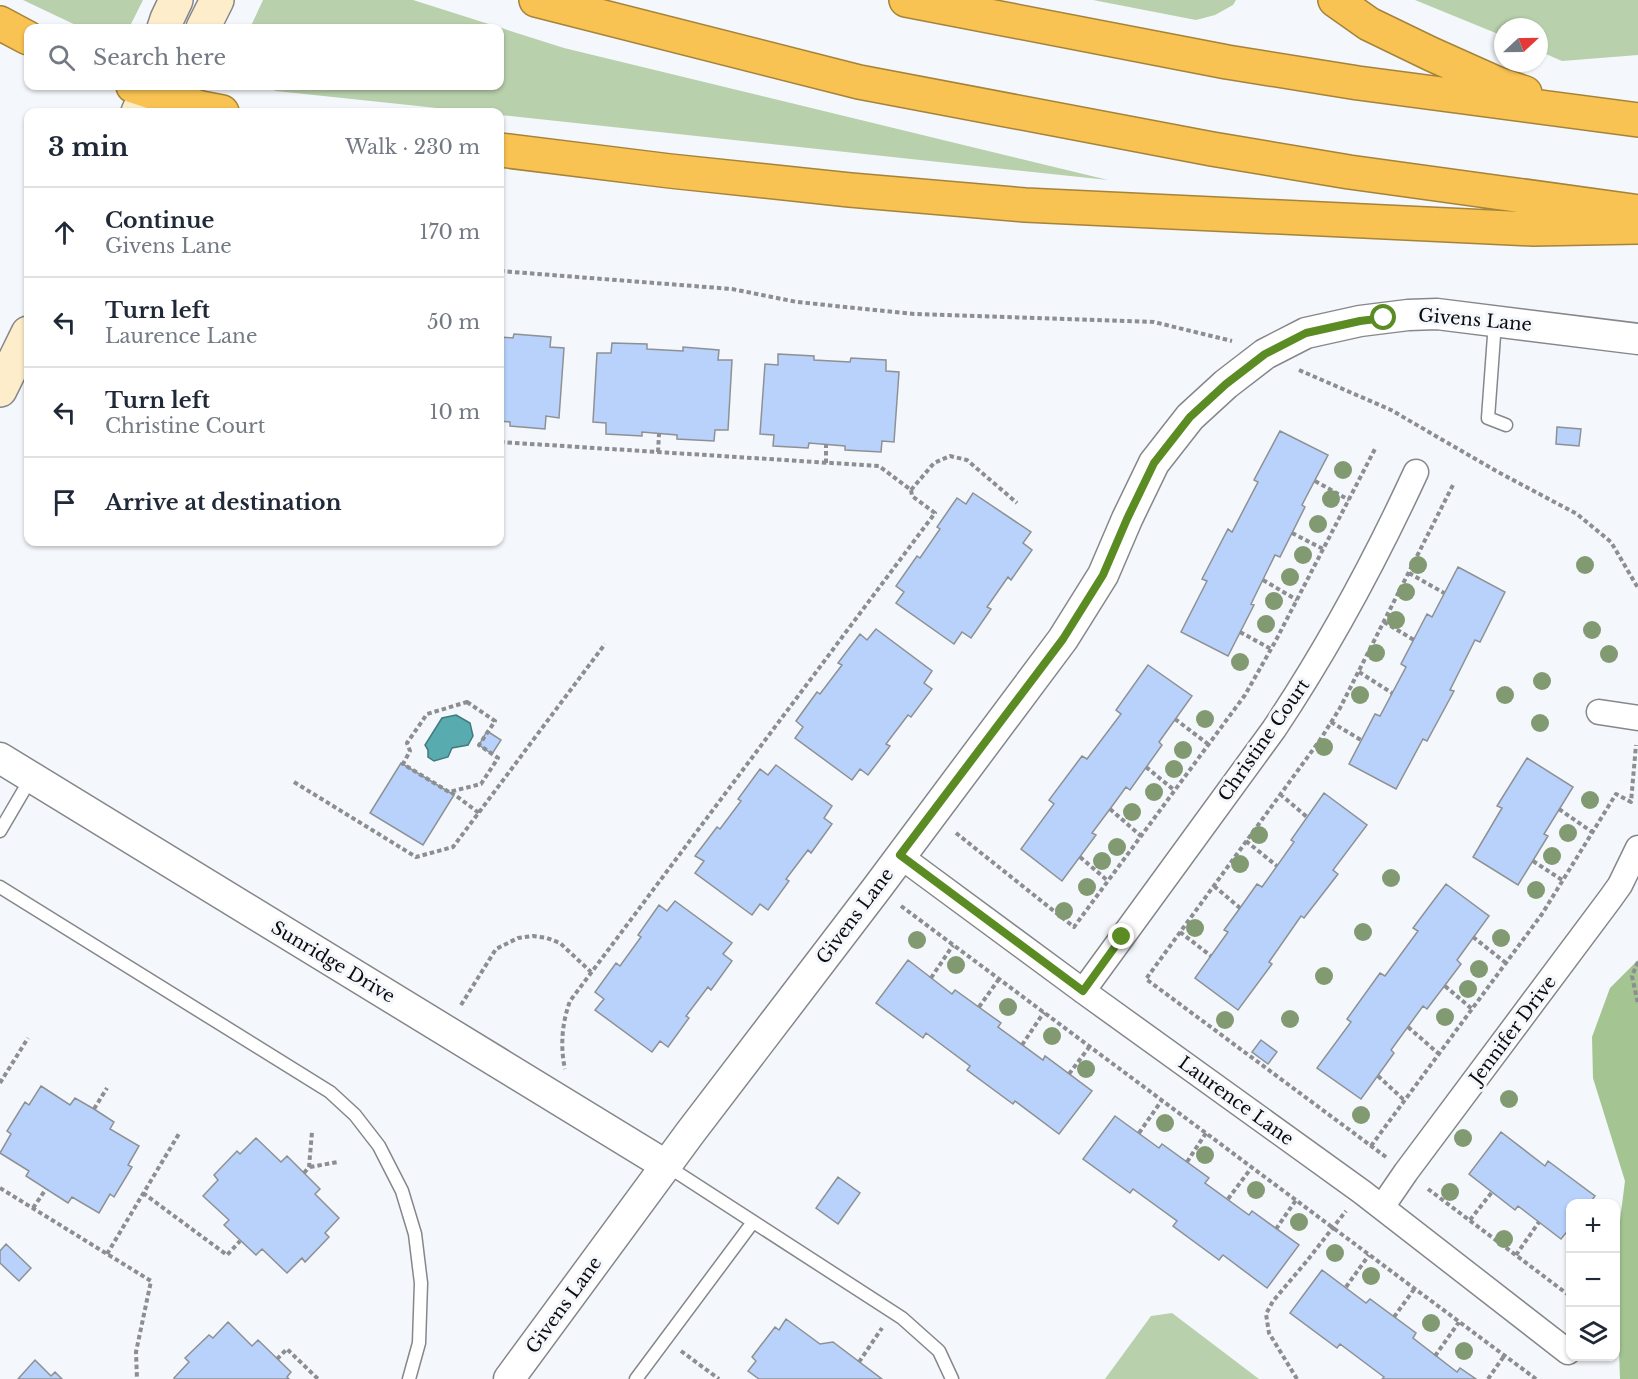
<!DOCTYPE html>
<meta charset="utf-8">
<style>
:root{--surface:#fff;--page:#f2f2f3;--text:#1f2937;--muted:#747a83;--line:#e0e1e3}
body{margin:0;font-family:"Libre Baskerville",serif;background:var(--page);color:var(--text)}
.controls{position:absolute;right:18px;bottom:18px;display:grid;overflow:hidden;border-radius:12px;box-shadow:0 2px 4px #0004}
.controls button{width:54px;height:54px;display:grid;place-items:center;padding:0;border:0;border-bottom:2px solid var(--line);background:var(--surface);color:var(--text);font:30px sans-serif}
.compass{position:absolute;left:1494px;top:18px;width:54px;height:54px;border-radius:50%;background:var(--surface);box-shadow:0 2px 4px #0004;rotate:68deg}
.stop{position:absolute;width:18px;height:18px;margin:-14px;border:4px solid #5a8c23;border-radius:50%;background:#fff}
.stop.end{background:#5a8c23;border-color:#fff;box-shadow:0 2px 6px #0008}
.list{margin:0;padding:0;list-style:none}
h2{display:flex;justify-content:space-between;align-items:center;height:78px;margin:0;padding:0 24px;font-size:26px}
h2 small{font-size:20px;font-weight:400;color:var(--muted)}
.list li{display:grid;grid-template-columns:39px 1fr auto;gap:18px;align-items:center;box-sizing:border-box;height:90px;padding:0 24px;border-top:2px solid var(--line)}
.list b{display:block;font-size:22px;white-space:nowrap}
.list p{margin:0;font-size:20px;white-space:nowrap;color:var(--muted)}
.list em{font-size:20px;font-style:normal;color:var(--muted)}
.icon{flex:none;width:33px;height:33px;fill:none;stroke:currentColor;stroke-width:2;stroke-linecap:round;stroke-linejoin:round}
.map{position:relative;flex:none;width:1638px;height:1379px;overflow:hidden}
.search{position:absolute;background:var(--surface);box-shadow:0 2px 4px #0004;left:24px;top:24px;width:480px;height:66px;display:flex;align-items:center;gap:15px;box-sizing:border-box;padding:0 21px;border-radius:12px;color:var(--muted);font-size:22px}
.panel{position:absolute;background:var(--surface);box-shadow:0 2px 4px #0004;left:24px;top:108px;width:480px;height:438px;border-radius:12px}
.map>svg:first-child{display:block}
.green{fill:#b8d0ab}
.forest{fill:#a4c591}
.water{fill:#58abaf;stroke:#417b7f;stroke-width:1.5}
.building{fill:#b8d2fb;stroke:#8e9194;stroke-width:1.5}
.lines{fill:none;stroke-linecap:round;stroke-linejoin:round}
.service-casing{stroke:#85878b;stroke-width:15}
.minor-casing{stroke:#85878b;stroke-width:27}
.tertiary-casing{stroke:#85878b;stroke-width:33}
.secondary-casing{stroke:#85878b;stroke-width:36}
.motorway-casing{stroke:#a5833a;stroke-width:36}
.path{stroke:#8c8e91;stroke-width:4;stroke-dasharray:4.5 3;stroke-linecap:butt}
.service{stroke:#fff;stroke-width:12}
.minor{stroke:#fff;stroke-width:24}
.tertiary{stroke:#fff;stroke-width:30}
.secondary{stroke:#fdedcb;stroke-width:33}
.motorway{stroke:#f8c352;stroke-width:33}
.tree{fill:#829a71}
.route{stroke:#5a8c23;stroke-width:8}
.labels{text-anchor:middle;stroke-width:6;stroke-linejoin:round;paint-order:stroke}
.street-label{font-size:18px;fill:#0c0c0e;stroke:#f4f7fb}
</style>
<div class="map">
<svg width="1638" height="1379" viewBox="0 0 1638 1379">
<rect width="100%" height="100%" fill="#f4f7fb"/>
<path class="green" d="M 23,0 L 143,0 L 129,28 L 82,28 Z
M 263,0 L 413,0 L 564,48 L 1108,180 L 500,115 L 500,112 L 475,112 L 276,91 L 264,86 L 500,86 L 500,28 L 250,28 Z
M 1093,0 L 1236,0 L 1233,5 L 1215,15 L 1196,20 Z
M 1415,0 L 1638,0 L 1638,55 L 1562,61 L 1539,51 L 1539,27 L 1503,27 L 1503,36 Z
M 1172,1313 L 1259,1379 L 1105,1379 L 1151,1316 Z"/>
<path class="forest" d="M 1638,960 L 1638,1379 L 1620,1379 L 1616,1252 L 1625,1181 L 1593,1078 L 1592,1037 L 1610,988 Z"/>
<path class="water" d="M 456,715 L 470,723 L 473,736 L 468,745 L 452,748 L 448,757 L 434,761 L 428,757 L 428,750 L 425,745 L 442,718 Z"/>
<path class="building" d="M 514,334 L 551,337 L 550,347 L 564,348 L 559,418 L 546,416 L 545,429 L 510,426 L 510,422 L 500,421 L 500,337 L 513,338 Z
M 612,343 L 647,344 L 647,349 L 683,351 L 683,347 L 719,350 L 718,360 L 732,360 L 728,430 L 715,430 L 714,441 L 677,439 L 677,435 L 642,432 L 642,436 L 606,434 L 606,423 L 593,422 L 597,353 L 611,353 Z
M 778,354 L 814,356 L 814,360 L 850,362 L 851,358 L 886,360 L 886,371 L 899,372 L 894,442 L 882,441 L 881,452 L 845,450 L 845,446 L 809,443 L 808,448 L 773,446 L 774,435 L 760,434 L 765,364 L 778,365 Z
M 1557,427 L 1581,429 L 1579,446 L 1556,444 Z
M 1280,431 L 1328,455 L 1302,505 L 1305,507 L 1280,557 L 1275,555 L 1251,604 L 1254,605 L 1228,656 L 1181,632 L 1207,581 L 1202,579 L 1228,529 L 1232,532 L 1258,482 L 1254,480 Z
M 973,493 L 1031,532 L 1023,543 L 1032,550 L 1011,580 L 1008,577 L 987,607 L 991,609 L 971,638 L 962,632 L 954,644 L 896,603 L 904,592 L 896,586 L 917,556 L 920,558 L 940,529 L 937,527 L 957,498 L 966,504 Z
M 1458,567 L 1505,592 L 1480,642 L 1475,640 L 1450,690 L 1454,691 L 1427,741 L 1423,739 L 1396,789 L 1349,764 L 1375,714 L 1380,716 L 1406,667 L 1401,664 L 1427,614 L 1432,617 Z
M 876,629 L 932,671 L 924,683 L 932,689 L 911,717 L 908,715 L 886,744 L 890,746 L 868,775 L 860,769 L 852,780 L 795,738 L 803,727 L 796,721 L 817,692 L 820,694 L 842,665 L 838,663 L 860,634 L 867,640 Z
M 1148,665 L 1192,696 L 1159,742 L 1162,745 L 1130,790 L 1126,787 L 1110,809 L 1092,833 L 1096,835 L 1062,881 L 1021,849 L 1054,804 L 1049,800 L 1082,756 L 1087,759 L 1121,714 L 1116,710 Z
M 487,731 L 501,740 L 492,754 L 479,745 Z
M 1527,758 L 1573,787 L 1544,834 L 1548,836 L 1518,885 L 1473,857 L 1502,808 L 1497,806 Z
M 401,763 L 454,795 L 423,845 L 370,813 Z
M 776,765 L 832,806 L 824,818 L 832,824 L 811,853 L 808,850 L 786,879 L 789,881 L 768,910 L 760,904 L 752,915 L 695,873 L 704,861 L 695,856 L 717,827 L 720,829 L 741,801 L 738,799 L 760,769 L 768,775 Z
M 1324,793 L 1367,825 L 1333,870 L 1338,874 L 1304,918 L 1301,916 L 1269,962 L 1272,964 L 1238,1010 L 1195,978 L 1228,932 L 1224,930 L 1240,908 L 1257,884 L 1262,887 L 1294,842 L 1291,840 Z
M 1446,884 L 1489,916 L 1457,960 L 1461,964 L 1427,1009 L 1423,1006 L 1391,1050 L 1394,1053 L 1361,1099 L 1317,1068 L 1351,1022 L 1347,1019 L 1380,973 L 1385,976 L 1418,931 L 1413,928 Z
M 675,901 L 732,943 L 723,954 L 732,961 L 711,990 L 708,987 L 686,1016 L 689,1018 L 668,1047 L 660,1041 L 652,1052 L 595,1010 L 604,999 L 595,992 L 616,963 L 620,966 L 641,937 L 638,935 L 659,905 L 667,911 Z
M 908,960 L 952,994 L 955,990 L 1001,1023 L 998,1027 L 1043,1060 L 1045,1056 L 1092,1091 L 1059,1134 L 1015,1101 L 1013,1104 L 967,1070 L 970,1066 L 926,1033 L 923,1038 L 876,1003 Z
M 1261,1040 L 1277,1052 L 1268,1064 L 1252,1052 Z
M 41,1086 L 70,1105 L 75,1098 L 94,1109 L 114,1122 L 110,1129 L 139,1146 L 128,1165 L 132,1167 L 114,1197 L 110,1194 L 99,1213 L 72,1197 L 68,1203 L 26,1176 L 29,1171 L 0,1153 L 11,1134 L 7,1131 L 25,1102 L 29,1105 Z
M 1115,1116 L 1159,1148 L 1162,1144 L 1209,1178 L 1205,1183 L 1249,1215 L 1252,1211 L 1299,1245 L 1267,1288 L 1223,1255 L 1219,1260 L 1173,1226 L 1177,1221 L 1133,1189 L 1130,1193 L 1083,1159 Z
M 1501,1132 L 1545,1166 L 1548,1161 L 1595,1196 L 1589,1204 L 1570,1204 L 1570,1228 L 1561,1239 L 1518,1206 L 1515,1210 L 1469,1174 Z
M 256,1138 L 281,1162 L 287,1156 L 320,1189 L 315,1194 L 339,1218 L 325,1233 L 329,1237 L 305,1262 L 302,1258 L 287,1273 L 262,1249 L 256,1255 L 224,1225 L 229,1220 L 203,1196 L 218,1180 L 214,1175 L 237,1151 L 240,1154 Z
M 838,1177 L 860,1193 L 838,1224 L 816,1208 Z
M 6,1244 L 31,1268 L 19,1281 L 0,1263 L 0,1251 Z
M 1322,1270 L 1366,1303 L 1370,1299 L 1416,1333 L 1413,1338 L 1457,1372 L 1460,1368 L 1476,1379 L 1382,1379 L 1384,1377 L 1340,1344 L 1337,1348 L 1290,1313 Z
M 786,1319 L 820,1344 L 833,1342 L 882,1379 L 759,1379 L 748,1371 L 756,1361 L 752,1357 L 775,1327 L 779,1330 Z
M 228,1322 L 252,1346 L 258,1340 L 291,1372 L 287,1377 L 289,1379 L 175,1379 L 174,1378 L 189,1362 L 185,1358 L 209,1335 L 213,1338 Z
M 35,1360 L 51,1376 L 55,1372 L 62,1379 L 18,1379 Z"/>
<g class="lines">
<defs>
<path id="service" d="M 1495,322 L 1488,418 L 1506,425
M 0,831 L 31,778
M 0,887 L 330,1092 L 355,1115 L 379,1146 L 402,1191 L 415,1234 L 421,1283 L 419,1343 L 409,1379
M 667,1166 L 902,1318 L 939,1351 L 952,1379
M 636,1379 L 753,1222"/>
<path id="minor" d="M 1599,712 L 1638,718
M 900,856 L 1083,991 L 1362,1192 L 1568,1352
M 1083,991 L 1274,729 C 1328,648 1375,561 1416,472
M 1382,1207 L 1406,1172 L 1610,899 L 1620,885 L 1638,848"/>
<path id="tertiary" d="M 0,758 L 667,1166
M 509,1379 L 690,1133 L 877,888 L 1063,639 L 1103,575 L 1127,519 L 1154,463 L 1190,417 L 1226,384 L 1265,354 L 1306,333 L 1360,321 L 1408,315 L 1437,314 L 1638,339"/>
<path id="secondary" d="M 164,28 L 167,19 L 176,0
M 203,28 L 217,0
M 138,112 L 150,86
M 0,390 L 28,333"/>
<path id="motorway" d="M 536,0 L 859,82 L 1212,149 L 1349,172 L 1633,211
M 906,0 L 1227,62 L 1358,83 L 1638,120
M 1335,0 L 1369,24 L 1431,54 L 1498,84 L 1525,93
M 0,23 L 28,38
M 133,86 L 201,108 L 222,112
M 500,150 L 670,171 L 850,190 L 1025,205 L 1533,229 L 1638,227"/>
</defs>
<use href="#service" class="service-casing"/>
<use href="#minor" class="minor-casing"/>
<use href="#tertiary" class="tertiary-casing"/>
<use href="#secondary" class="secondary-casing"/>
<use href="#motorway" class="motorway-casing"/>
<path class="path" d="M 500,271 L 732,289 L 797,302 L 914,314 L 1154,322 L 1232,341
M 1299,370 L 1391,410 L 1498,472 L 1577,514 L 1611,542 L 1638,588
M 500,442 L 879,466 L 911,490 L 912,496 L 935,513 L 570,1001 C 562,1023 560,1046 565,1069
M 658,452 L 659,434
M 826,463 L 826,444
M 1315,481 L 1349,500
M 911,490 L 934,463 L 950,456 L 967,460 L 1017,503
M 1292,533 L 1323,549
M 114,542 L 115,542
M 1409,573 L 1444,593
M 1263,580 L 1297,600
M 1384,622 L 1414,640
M 1240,632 L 1271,649
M 1359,672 L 1392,693
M 467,702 L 495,721 L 479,745 L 498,758 L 481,784 L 449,792 L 403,764 L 410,751 L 407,743 L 427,714 Z
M 1175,719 L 1208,744
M 1331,722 L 1361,740
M 1146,767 L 1174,790
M 294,782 L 416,857 L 453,847 L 605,644
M 451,792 L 479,813
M 1280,794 L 1307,817
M 1110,809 L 1141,836
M 1559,809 L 1592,832
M 956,833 L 1074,927 L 1245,695 L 1275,642 L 1376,447
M 1246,841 L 1277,866
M 1080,857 L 1108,881
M 1533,861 L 1562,880
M 1214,886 L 1240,908
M 901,906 L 1536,1379
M 1180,932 L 1211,956
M 1473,937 L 1506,963
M 1638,962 L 1632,976 L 1638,1004
M 931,978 L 953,945
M 1445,986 L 1472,1009
M 461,1005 L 496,949 L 518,938 L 533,936 L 547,938 L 560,943 L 591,972
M 979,1007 L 999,979
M 1408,1027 L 1439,1054
M 1022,1045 L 1044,1012
M 1069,1074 L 1090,1046
M 1378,1076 L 1404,1100
M 0,1083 L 28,1038
M 94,1109 L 107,1088
M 1139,1133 L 1162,1100
M 1371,1146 L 1542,914 L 1616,794 L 1631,802 L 1636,745
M 1386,1157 L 1146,979 L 1320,740 L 1340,708 L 1454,483
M 1187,1162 L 1206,1133
M 310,1167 L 338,1162
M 304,1173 L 309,1167 L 312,1132
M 0,1188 L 151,1281 L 136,1352 L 137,1379
M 1428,1189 L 1570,1296
M 143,1193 L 227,1255 L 240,1241
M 1228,1199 L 1252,1167
M 33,1208 L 46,1189
M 1470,1220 L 1492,1192
M 1276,1229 L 1296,1200
M 107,1254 L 180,1132
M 1516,1255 L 1539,1222
M 1346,1287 L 1369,1255
M 1394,1317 L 1415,1288
M 681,1351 L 719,1379
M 1435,1356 L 1459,1322
M 277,1359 L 287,1349 L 318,1379
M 859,1362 L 882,1328
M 1297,1379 L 1269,1333 L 1266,1314 L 1273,1301 L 1306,1262 L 1346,1211
M 1488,1379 L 1504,1356"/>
<use href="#service" class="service"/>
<use href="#minor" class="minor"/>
<use href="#tertiary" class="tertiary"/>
<use href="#secondary" class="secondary"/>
<use href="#motorway" class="motorway"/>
</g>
<g class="tree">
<circle cx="1343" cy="470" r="9"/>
<circle cx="1331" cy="499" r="9"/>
<circle cx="1318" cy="524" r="9"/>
<circle cx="1303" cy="555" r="9"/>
<circle cx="1418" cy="565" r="9"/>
<circle cx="1585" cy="565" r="9"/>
<circle cx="1290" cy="577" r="9"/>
<circle cx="1406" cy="592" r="9"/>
<circle cx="1274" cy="601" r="9"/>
<circle cx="1396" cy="620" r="9"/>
<circle cx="1266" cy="624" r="9"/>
<circle cx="1592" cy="630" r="9"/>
<circle cx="1376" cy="653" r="9"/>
<circle cx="1609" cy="654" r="9"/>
<circle cx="1240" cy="662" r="9"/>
<circle cx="1542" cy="681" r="9"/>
<circle cx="1360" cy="695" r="9"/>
<circle cx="1505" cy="695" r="9"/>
<circle cx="1205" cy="719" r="9"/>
<circle cx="1540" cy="723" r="9"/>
<circle cx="1324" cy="747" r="9"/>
<circle cx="1183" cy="750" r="9"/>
<circle cx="1174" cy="769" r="9"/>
<circle cx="1154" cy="792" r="9"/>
<circle cx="1590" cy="800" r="9"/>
<circle cx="1132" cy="812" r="9"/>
<circle cx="1568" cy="833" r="9"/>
<circle cx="1259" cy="835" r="9"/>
<circle cx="1117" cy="847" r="9"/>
<circle cx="1552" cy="856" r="9"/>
<circle cx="1102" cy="861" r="9"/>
<circle cx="1240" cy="864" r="9"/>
<circle cx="1391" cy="878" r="9"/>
<circle cx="1087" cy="887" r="9"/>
<circle cx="1536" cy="890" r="9"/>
<circle cx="1064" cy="911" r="9"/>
<circle cx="1195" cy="928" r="9"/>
<circle cx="1363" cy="932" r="9"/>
<circle cx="1501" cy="938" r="9"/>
<circle cx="917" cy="940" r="9"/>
<circle cx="956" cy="965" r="9"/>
<circle cx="1479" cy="969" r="9"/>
<circle cx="1324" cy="976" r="9"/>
<circle cx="1468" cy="989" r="9"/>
<circle cx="1008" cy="1007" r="9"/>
<circle cx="1445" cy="1017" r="9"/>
<circle cx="1290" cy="1019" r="9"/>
<circle cx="1225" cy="1020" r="9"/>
<circle cx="1052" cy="1036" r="9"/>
<circle cx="1086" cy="1069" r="9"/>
<circle cx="1509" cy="1099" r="9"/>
<circle cx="1361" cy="1115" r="9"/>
<circle cx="1165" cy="1123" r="9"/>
<circle cx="1463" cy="1138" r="9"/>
<circle cx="1205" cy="1155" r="9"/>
<circle cx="1256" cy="1190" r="9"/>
<circle cx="1450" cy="1192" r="9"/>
<circle cx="1299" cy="1222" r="9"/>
<circle cx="1504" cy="1239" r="9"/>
<circle cx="1335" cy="1253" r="9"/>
<circle cx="1371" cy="1276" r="9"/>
<circle cx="1431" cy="1323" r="9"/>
<circle cx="1464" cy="1351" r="9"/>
</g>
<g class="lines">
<path class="route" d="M 1122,937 L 1083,991 L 900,855 L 1063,639 L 1103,575 L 1127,519 L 1154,463 L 1190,417 L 1226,384 L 1265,354 L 1306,333 L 1360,321 L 1384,318"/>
</g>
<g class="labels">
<g class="street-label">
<text transform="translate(1475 320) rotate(5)" y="6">Givens Lane</text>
<text transform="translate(1264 740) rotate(-55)" y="6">Christine Court</text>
<text transform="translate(855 916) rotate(-53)" y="6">Givens Lane</text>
<text transform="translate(333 962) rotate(31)" y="6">Sunridge Drive</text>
<text transform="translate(1513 1030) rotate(-53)" y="6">Jennifer Drive</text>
<text transform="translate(1236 1101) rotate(36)" y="6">Laurence Lane</text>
<text transform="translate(564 1305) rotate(-54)" y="6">Givens Lane</text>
</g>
</g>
</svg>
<div class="controls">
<button>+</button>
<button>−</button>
<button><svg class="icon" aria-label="layers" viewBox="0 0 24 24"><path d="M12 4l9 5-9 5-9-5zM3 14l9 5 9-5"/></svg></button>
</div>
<svg class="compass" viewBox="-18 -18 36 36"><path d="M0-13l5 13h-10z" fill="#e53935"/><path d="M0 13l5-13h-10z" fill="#747a83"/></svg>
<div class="stop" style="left:1384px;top:318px"></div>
<div class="stop end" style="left:1122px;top:937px"></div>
<div class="search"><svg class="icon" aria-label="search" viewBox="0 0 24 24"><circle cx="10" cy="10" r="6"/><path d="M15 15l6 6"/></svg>Search here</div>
<section class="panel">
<h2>3 min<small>Walk · 230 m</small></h2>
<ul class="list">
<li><svg class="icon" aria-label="ahead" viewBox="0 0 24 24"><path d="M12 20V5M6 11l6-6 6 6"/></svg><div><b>Continue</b><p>Givens Lane</p></div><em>170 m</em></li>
<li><svg class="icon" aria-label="left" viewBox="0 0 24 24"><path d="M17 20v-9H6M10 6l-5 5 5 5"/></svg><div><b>Turn left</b><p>Laurence Lane</p></div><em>50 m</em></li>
<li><svg class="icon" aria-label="left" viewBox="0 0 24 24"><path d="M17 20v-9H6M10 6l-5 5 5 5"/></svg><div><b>Turn left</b><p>Christine Court</p></div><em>10 m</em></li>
<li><svg class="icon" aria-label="arrive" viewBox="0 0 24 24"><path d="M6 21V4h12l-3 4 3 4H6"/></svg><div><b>Arrive at destination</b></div></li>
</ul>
</section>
</div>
